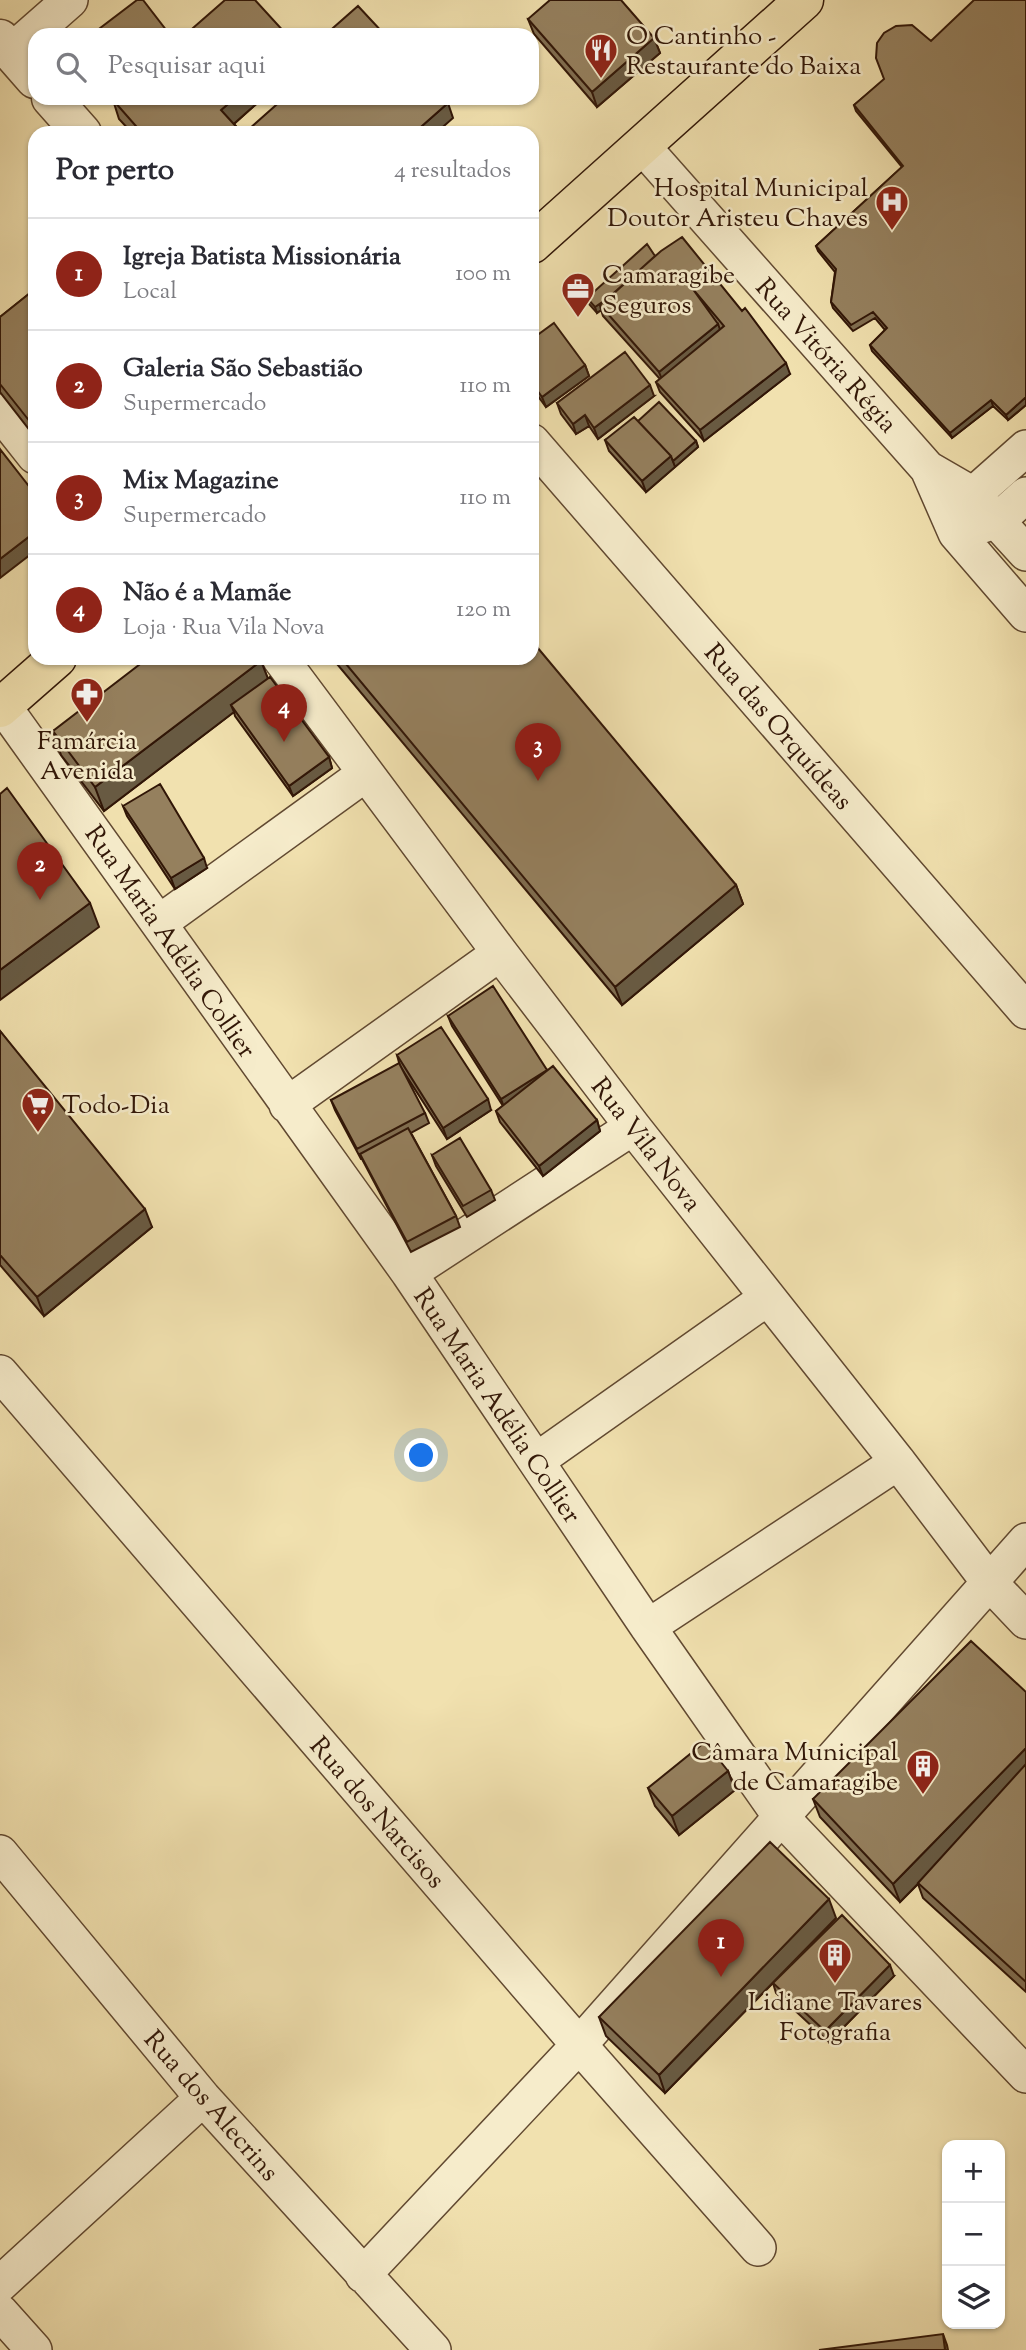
<!DOCTYPE html>
<html lang="pt">
<meta charset="utf-8">
<style>
:root{--surface:#fff;--page:#f2f2f3;--text:#2b2b33;--muted:#7c7c81;--line:#e1e1e2;--accent:#8f2418}
body{margin:0;font-family:"Sorts Mill Goudy",serif;background:var(--page);color:var(--text)}
.controls{position:absolute;right:21px;bottom:21px;display:grid;overflow:hidden;border-radius:14px;box-shadow:0 2px 5px #0004}
.controls button{width:63px;height:63px;display:grid;place-items:center;padding:0;border:0;border-bottom:2px solid var(--line);background:var(--surface);color:var(--text);font:35px sans-serif}
.you{position:absolute;left:422px;top:1456px;width:24px;height:24px;margin:-18px;border:5px solid #fff;border-radius:50%;background:#1a73e8;box-shadow:0 0 0 10px #1a73e833}
.badge{display:grid;place-items:center;width:46px;height:46px;border-radius:50%;background:var(--accent);color:#fff;font-size:23px;font-weight:700}
.pin{position:absolute;translate:-50% -58px;filter:drop-shadow(0 2px 4px #0008)}
.pin::after{content:'';position:absolute;top:37px;width:24px;height:21px;background:inherit;clip-path:polygon(0 0,100% 0,50% 100%)}
.list{margin:0;padding:0;list-style:none}
h2{display:flex;justify-content:space-between;align-items:center;height:91px;margin:0;padding:0 28px;font-size:30px}
h2 small{font-size:23px;font-weight:400;color:var(--muted)}
.list li{display:grid;grid-template-columns:46px 1fr auto;gap:21px;align-items:center;box-sizing:border-box;height:112px;padding:0 28px;border-top:2px solid var(--line)}
.list b{display:block;font-size:26px;white-space:nowrap}
.list p{margin:0;font-size:23px;white-space:nowrap;color:var(--muted)}
.list em{font-size:23px;font-style:normal;color:var(--muted)}
.icon{flex:none;width:38px;height:38px;fill:none;stroke:currentColor;stroke-width:2;stroke-linecap:round;stroke-linejoin:round}
.map{position:relative;flex:none;width:1026px;height:2350px;overflow:hidden}
.search{position:absolute;background:var(--surface);box-shadow:0 2px 5px #0004;left:28px;top:28px;width:511px;height:77px;display:flex;align-items:center;gap:18px;box-sizing:border-box;padding:0 24px;border-radius:21px;color:var(--muted);font-size:26px}
.panel{position:absolute;background:var(--surface);box-shadow:0 2px 5px #0004;left:28px;top:126px;width:511px;height:539px;border-radius:21px}
.map>svg:first-child{display:block}
.lines{fill:none;stroke-linecap:round;stroke-linejoin:round}
.minor-casing{stroke:#614931;stroke-width:38}
.tertiary-casing{stroke:#614931;stroke-width:41}
.primary-casing{stroke:#311607;stroke-width:41}
.minor{stroke:#f6eccb;stroke-width:35}
.tertiary{stroke:#f6eccb;stroke-width:38}
.primary{stroke:#f1e1af;stroke-width:38}
.wall{fill:#806e51;stroke:#311607;stroke-width:2}
.shaded-wall{fill:#685a42;stroke:#311607;stroke-width:2}
.building{fill:#95805e;stroke:#311607;stroke-width:2}
.labels{text-anchor:middle;stroke-width:5;stroke-linejoin:round;paint-order:stroke}
.poi-label{font-size:26px;fill:#311607;stroke:#f6eccb;text-anchor:start}
.street-label{font-size:26px;fill:#311607;stroke:#f6eccb}
</style>
<div class="map">
<svg width="1026" height="2350" viewBox="0 0 1026 2350">
<rect width="100%" height="100%" fill="#f1e1af"/>
<filter id="stains"><feTurbulence type="fractalNoise" baseFrequency=".00286" numOctaves="4"/><feColorMatrix values="0 0 0 0 .2 0 0 0 0 .09 0 0 0 0 .02 0 0 0 .5 -.17"/></filter>
<radialGradient id="worn" r=".72"><stop offset=".6" stop-color="#630" stop-opacity="0"/><stop offset="1" stop-color="#630" stop-opacity=".3"/></radialGradient>
<g class="lines">
<defs>
<path id="minor" d="M 11,52 L 70,0
M 643,147 L 928,469 L 973,495 L 1026,553
M 0,412 L 35,456
M 532,442 L 1026,1011
M 928,469 L 956,533 L 1026,614
M 965,514 L 973,495 L 1026,448
M 977,527 L 998,520 L 1026,495
M 280,658 L 500,953 L 633,1127 L 898,1462 L 989,1582 L 1026,1621
M 3,706 L 409,1273 L 648,1627 L 781,1817 L 1026,2075
M 159,923 L 365,774
M 287,1105 L 500,953
M 409,1273 L 633,1127
M 0,1373 L 579,2045 L 758,2248
M 536,1461 L 767,1298
M 648,1627 L 898,1462
M 0,1853 L 203,2098 L 433,2350
M 363,2275 L 579,2045 L 1026,1541
M 0,2284 L 203,2098
M 0,2312 L 34,2350"/>
<path id="tertiary" d="M 0,39 L 35,79
M 51,98 L 82,133"/>
<path id="primary" d="M 532,244 L 804,0
M 0,708 L 57,658"/>
</defs>
<use href="#minor" class="minor-casing"/>
<use href="#tertiary" class="tertiary-casing"/>
<use href="#primary" class="primary-casing"/>
<use href="#minor" class="minor"/>
<use href="#tertiary" class="tertiary"/>
<use href="#primary" class="primary"/>
</g>
<path class="wall" d="M 1026,0 L 1026,405 L 1008,420 L 993,406 L 952,438 L 872,351 L 870,345 L 885,330 L 875,318 L 853,331 L 833,308 L 831,302 L 835,272 L 818,251 L 816,246 L 902,167 L 856,111 L 854,105 L 931,41 Z
M 528,19 L 654,38 L 660,53 L 597,107 L 534,34 Z
M 263,98 L 234,124 L 242,133 L 132,133 L 119,119 L 113,100 Z
M 655,256 L 790,374 L 704,441 L 660,392 L 656,382 L 660,379 L 603,316 L 601,310 L 597,313 L 589,304 L 587,298 Z
M 35,289 L 35,437 L 0,392 L 0,317 Z
M 532,339 L 585,365 L 589,376 L 546,407 L 532,388 Z
M 654,396 L 598,439 L 589,426 L 576,434 L 561,414 L 557,403 Z
M 638,421 L 696,441 L 698,447 L 646,492 L 609,451 L 605,440 Z
M 332,658 L 532,658 L 736,885 L 743,904 L 622,1005 Z
M 261,661 L 268,679 L 329,757 L 332,768 L 293,796 L 235,716 L 234,712 L 104,811 L 61,755 L 53,731 Z
M 123,806 L 207,868 L 175,889 L 127,816 Z
M 448,1016 L 547,1071 L 597,1120 L 600,1131 L 543,1176 L 500,1122 L 496,1111 L 503,1106 L 452,1026 Z
M 0,1031 L 152,1227 L 44,1316 L 0,1265 Z
M 397,1055 L 491,1110 L 447,1139 L 400,1066 Z
M 331,1100 L 425,1113 L 429,1123 L 411,1133 L 456,1216 L 460,1227 L 411,1252 L 362,1159 L 361,1159 L 335,1110 Z
M 432,1155 L 491,1190 L 495,1200 L 467,1217 L 436,1166 Z
M 1026,1692 L 1026,1992 L 923,1898 L 918,1884 L 900,1902 L 820,1817 L 813,1799 Z
M 728,1771 L 735,1790 L 679,1835 L 655,1806 L 648,1788 Z
M 836,1918 L 785,1971 L 894,1976 L 829,2042 L 776,1993 L 773,1983 L 665,2093 L 606,2036 L 599,2017 Z"/>
<path class="shaded-wall" d="M 654,38 L 660,53 L 597,107 L 592,92 Z
M 235,98 L 263,98 L 228,129 L 221,110 Z
M 448,103 L 453,118 L 436,133 L 414,133 Z
M 658,261 L 600,305 L 601,310 L 597,313 L 595,307 Z
M 718,324 L 722,335 L 663,382 L 659,372 Z
M 786,363 L 790,374 L 704,441 L 700,430 Z
M 585,365 L 589,376 L 546,407 L 542,397 Z
M 650,385 L 654,396 L 598,439 L 594,428 Z
M 1026,397 L 1026,405 L 1008,420 L 1006,415 Z
M 991,400 L 993,406 L 952,438 L 950,433 Z
M 585,415 L 589,426 L 576,434 L 573,424 Z
M 696,441 L 698,447 L 675,467 L 673,461 Z
M 671,456 L 675,467 L 646,492 L 642,481 Z
M 35,532 L 35,551 L 0,578 L 0,559 Z
M 261,661 L 270,684 L 231,705 L 234,712 L 104,811 L 95,787 Z
M 329,757 L 332,768 L 293,796 L 289,786 Z
M 204,858 L 207,868 L 175,889 L 171,878 Z
M 736,885 L 743,904 L 622,1005 L 615,987 Z
M 90,903 L 99,927 L 0,1000 L 0,970 Z
M 547,1070 L 551,1080 L 505,1110 L 501,1099 Z
M 488,1099 L 491,1110 L 447,1139 L 443,1128 Z
M 597,1120 L 600,1131 L 543,1176 L 539,1166 Z
M 145,1209 L 152,1227 L 44,1316 L 37,1297 Z
M 1026,1748 L 1026,1774 L 900,1902 L 893,1884 Z
M 728,1771 L 735,1790 L 679,1835 L 672,1816 Z
M 829,1899 L 836,1918 L 665,2093 L 659,2075 Z
M 890,1965 L 894,1976 L 829,2042 L 825,2031 Z
M 943,2334 L 947,2345 L 948,2350 L 945,2350 Z"/>
<path class="building" d="M 137,0 L 143,0 L 170,35 L 91,35 Z
M 225,0 L 255,0 L 287,35 L 185,35 Z
M 550,0 L 621,0 L 654,38 L 592,92 L 528,19 Z
M 974,0 L 1026,0 L 1026,397 L 1006,415 L 991,400 L 950,433 L 870,345 L 887,328 L 873,312 L 851,325 L 831,302 L 836,269 L 816,246 L 903,166 L 854,105 L 884,79 L 876,58 L 877,43 L 884,33 L 896,26 L 912,25 L 931,41 Z
M 358,6 L 385,35 L 325,35 Z
M 115,98 L 235,98 L 221,110 L 242,133 L 142,133 L 113,100 Z
M 284,98 L 443,98 L 448,103 L 414,133 L 250,133 L 248,130 Z
M 682,237 L 742,311 L 745,308 L 786,363 L 700,430 L 656,382 L 724,326 L 692,288 L 718,324 L 659,372 L 600,305 L 661,251 Z
M 647,244 L 655,256 L 611,296 L 595,307 L 587,298 Z
M 35,289 L 35,428 L 0,384 L 0,317 Z
M 554,323 L 585,365 L 542,397 L 532,383 L 532,339 Z
M 625,352 L 650,385 L 594,428 L 585,415 L 573,424 L 557,403 Z
M 659,402 L 696,441 L 673,461 L 671,456 L 638,421 Z
M 634,417 L 671,456 L 642,481 L 605,440 Z
M 0,449 L 35,494 L 35,532 L 0,559 Z
M 532,641 L 736,885 L 615,987 L 341,658 L 532,658 Z
M 148,658 L 259,658 L 261,661 L 95,787 L 53,731 Z
M 270,677 L 329,757 L 289,786 L 231,705 Z
M 160,784 L 204,858 L 171,878 L 123,806 Z
M 7,788 L 90,903 L 0,970 L 0,794 Z
M 493,986 L 547,1070 L 501,1099 L 448,1016 Z
M 441,1027 L 488,1099 L 443,1128 L 397,1055 Z
M 0,1031 L 145,1209 L 37,1297 L 0,1255 Z
M 399,1063 L 425,1113 L 357,1149 L 331,1100 Z
M 553,1066 L 597,1120 L 539,1166 L 496,1111 Z
M 408,1128 L 456,1216 L 407,1242 L 360,1154 Z
M 460,1138 L 491,1190 L 463,1206 L 432,1155 Z
M 971,1641 L 1026,1692 L 1026,1748 L 893,1884 L 813,1799 Z
M 705,1742 L 728,1771 L 672,1816 L 648,1788 Z
M 1026,1764 L 1026,1982 L 918,1883 Z
M 770,1842 L 829,1899 L 659,2075 L 599,2017 Z
M 842,1915 L 890,1965 L 825,2031 L 773,1983 Z
M 943,2334 L 945,2350 L 819,2350 Z"/>
<defs>
<symbol id="restaurant-pin" viewBox="-11 -11 22 30"><path d="M0 17L-7.5 6A9.5 9.5 0 1 1 7.5 6Z" fill="#8f2418" stroke="#f6eccb"/><path d="M-5-6h1v4h1v-4h1v4h1v-4h1v5L-1.5 .5V6h-2V.5L-5-1ZM5-6V6H3V1.5H1.5Q1.5-4 5-6Z" fill="#fff"/></symbol>
<symbol id="hospital-pin" viewBox="-11 -11 22 30"><path d="M0 17L-7.5 6A9.5 9.5 0 1 1 7.5 6Z" fill="#8f2418" stroke="#f6eccb"/><path d="M-5-5h3v3.5h4V-5h3V5h-3V1.5h-4V5h-3Z" fill="#fff"/></symbol>
<symbol id="office-pin" viewBox="-11 -11 22 30"><path d="M0 17L-7.5 6A9.5 9.5 0 1 1 7.5 6Z" fill="#8f2418" stroke="#f6eccb"/><path d="M-6-3h4V-5.5h4V-3h4V5H-6ZM-1-4.5V-3h2v-1.5ZM-6 0V1H6V0Z" fill="#fff"/></symbol>
<symbol id="pharmacy-pin" viewBox="-11 -11 22 30"><path d="M0 17L-7.5 6A9.5 9.5 0 1 1 7.5 6Z" fill="#8f2418" stroke="#f6eccb"/><path d="M-2-6h4v4h4v4h-4v4h-4v-4h-4v-4h4Z" fill="#fff"/></symbol>
<symbol id="supermarket-pin" viewBox="-11 -11 22 30"><path d="M0 17L-7.5 6A9.5 9.5 0 1 1 7.5 6Z" fill="#8f2418" stroke="#f6eccb"/><path d="M-6-5.5h2.5l.6 2H6L4.5 2H-2.5L-4.4-4H-6ZM-1.5 3.2a1.3 1.3 0 1 0 .1 0ZM3 3.2a1.3 1.3 0 1 0 .1 0Z" fill="#fff"/></symbol>
<symbol id="building-pin" viewBox="-11 -11 22 30"><path d="M0 17L-7.5 6A9.5 9.5 0 1 1 7.5 6Z" fill="#8f2418" stroke="#f6eccb"/><path d="M-4-6H4V6H1V3H-1V6H-4ZM-2.5-4.3h1.7v1.8h-1.7ZM.8-4.3h1.7v1.8H.8ZM-2.5-1h1.7V.8h-1.7ZM.8-1h1.7V.8H.8Z" fill="#fff"/></symbol>
</defs>
<g fill-rule="evenodd">
<use href="#restaurant-pin" x="582" y="31" width="38" height="52"/>
<use href="#hospital-pin" x="873" y="183" width="38" height="52"/>
<use href="#office-pin" x="559" y="270" width="38" height="52"/>
<use href="#pharmacy-pin" x="68" y="675" width="38" height="52"/>
<use href="#supermarket-pin" x="19" y="1085" width="38" height="52"/>
<use href="#building-pin" x="904" y="1747" width="38" height="52"/>
<use href="#building-pin" x="816" y="1936" width="38" height="52"/>
</g>
<g class="labels">
<g class="poi-label">
<text x="626" y="44">O Cantinho -<tspan x="626" dy="30">Restaurante do Baixa</tspan></text>
<text x="868" y="196" text-anchor="end">Hospital Municipal<tspan x="868" dy="30">Doutor Aristeu Chaves</tspan></text>
<text x="602" y="283">Camaragibe<tspan x="602" dy="30">Seguros</tspan></text>
<text x="87" y="749" text-anchor="middle">Famárcia<tspan x="87" dy="30">Avenida</tspan></text>
<text x="62" y="1113">Todo-Dia</text>
<text x="898" y="1760" text-anchor="end">Câmara Municipal<tspan x="898" dy="30">de Camaragibe</tspan></text>
<text x="835" y="2010" text-anchor="middle">Lidiane Tavares<tspan x="835" dy="30">Fotografia</tspan></text>
</g>
<g class="street-label">
<text transform="translate(827 355) rotate(48)" y="9">Rua Vitória Régia</text>
<text transform="translate(779 726) rotate(49)" y="9">Rua das Orquídeas</text>
<text transform="translate(171 941) rotate(55)" y="9">Rua Maria Adélia Collier</text>
<text transform="translate(647 1144) rotate(52)" y="9">Rua Vila Nova</text>
<text transform="translate(498 1405) rotate(56)" y="9">Rua Maria Adélia Collier</text>
<text transform="translate(378 1812) rotate(49)" y="9">Rua dos Narcisos</text>
<text transform="translate(212 2105) rotate(49)" y="9">Rua dos Alecrins</text>
</g>
</g>
<rect width="100%" height="100%" filter="url(#stains)"/>
<rect width="100%" height="100%" fill="url(#worn)"/>
</svg>
<div class="controls">
<button>+</button>
<button>−</button>
<button><svg class="icon" aria-label="layers" viewBox="0 0 24 24"><path d="M12 4l9 5-9 5-9-5zM3 14l9 5 9-5"/></svg></button>
</div>
<div class="you"></div>
<div class="pin badge" style="left:721px;top:1977px">1</div>
<div class="pin badge" style="left:40px;top:900px">2</div>
<div class="pin badge" style="left:538px;top:781px">3</div>
<div class="pin badge" style="left:284px;top:742px">4</div>
<div class="search"><svg class="icon" aria-label="search" viewBox="0 0 24 24"><circle cx="10" cy="10" r="6"/><path d="M15 15l6 6"/></svg>Pesquisar aqui</div>
<section class="panel">
<h2>Por perto<small>4 resultados</small></h2>
<ul class="list">
<li><span class="badge">1</span><div><b>Igreja Batista Missionária</b><p>Local</p></div><em>100 m</em></li>
<li><span class="badge">2</span><div><b>Galeria São Sebastião</b><p>Supermercado</p></div><em>110 m</em></li>
<li><span class="badge">3</span><div><b>Mix Magazine</b><p>Supermercado</p></div><em>110 m</em></li>
<li><span class="badge">4</span><div><b>Não é a Mamãe</b><p>Loja · Rua Vila Nova</p></div><em>120 m</em></li>
</ul>
</section>
</div>
